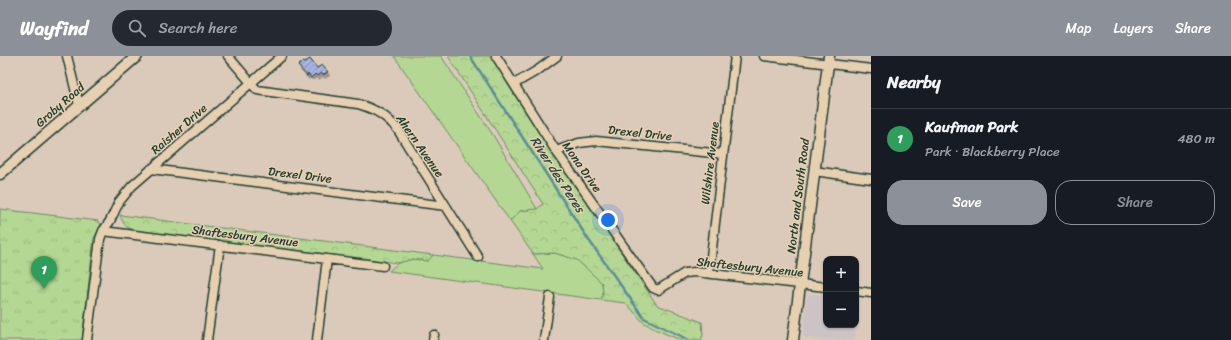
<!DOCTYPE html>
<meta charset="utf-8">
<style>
:root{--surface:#171b24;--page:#242831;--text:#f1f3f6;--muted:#9ea1a6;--line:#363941;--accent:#8c9099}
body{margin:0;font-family:Sriracha,sans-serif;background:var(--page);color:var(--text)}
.controls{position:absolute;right:12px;bottom:12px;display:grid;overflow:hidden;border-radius:8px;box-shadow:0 1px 3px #0004}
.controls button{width:36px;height:36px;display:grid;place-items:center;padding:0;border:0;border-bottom:1px solid var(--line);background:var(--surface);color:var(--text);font:20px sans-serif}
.you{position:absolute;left:608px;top:164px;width:14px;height:14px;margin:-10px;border:3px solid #fff;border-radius:50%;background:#1a73e8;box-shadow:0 0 0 6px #1a73e833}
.badge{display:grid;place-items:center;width:26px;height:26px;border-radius:50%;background:var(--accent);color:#fff;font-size:13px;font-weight:700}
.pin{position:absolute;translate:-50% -33px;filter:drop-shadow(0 1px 2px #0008)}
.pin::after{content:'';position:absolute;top:21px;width:14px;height:12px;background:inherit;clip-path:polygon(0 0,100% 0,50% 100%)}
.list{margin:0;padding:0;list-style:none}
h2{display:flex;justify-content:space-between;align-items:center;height:52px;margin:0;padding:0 16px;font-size:17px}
h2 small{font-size:13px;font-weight:400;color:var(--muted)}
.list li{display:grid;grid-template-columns:26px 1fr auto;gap:12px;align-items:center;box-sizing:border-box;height:60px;padding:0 16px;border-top:1px solid var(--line)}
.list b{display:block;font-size:15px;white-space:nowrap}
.list p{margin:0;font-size:13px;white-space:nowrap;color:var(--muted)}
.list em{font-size:13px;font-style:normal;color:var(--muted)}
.actions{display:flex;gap:8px;padding:12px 16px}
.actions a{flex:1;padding:9px 0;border:1px solid var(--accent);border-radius:16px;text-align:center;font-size:14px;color:var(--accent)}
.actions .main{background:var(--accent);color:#fff}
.icon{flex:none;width:22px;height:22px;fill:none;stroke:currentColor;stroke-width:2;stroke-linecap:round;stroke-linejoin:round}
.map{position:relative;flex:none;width:871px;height:284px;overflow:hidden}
header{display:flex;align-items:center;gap:24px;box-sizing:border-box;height:56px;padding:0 20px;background:var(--accent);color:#fff}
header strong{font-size:19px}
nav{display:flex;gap:22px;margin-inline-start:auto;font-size:14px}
.search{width:280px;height:36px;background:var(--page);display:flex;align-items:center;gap:10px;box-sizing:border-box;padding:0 14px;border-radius:22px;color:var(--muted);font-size:15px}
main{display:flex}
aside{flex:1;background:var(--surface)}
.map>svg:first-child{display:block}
.built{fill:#ccc3c6}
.grass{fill:#b4d893;stroke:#6a8a64}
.forest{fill:url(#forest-crowns);stroke:#6a8a64}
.park{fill:url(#park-tufts);stroke:#6a8a64}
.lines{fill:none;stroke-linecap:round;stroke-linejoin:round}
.stream{stroke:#588e9a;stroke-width:2.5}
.building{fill:url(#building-hatch);stroke:#1f3d34;filter:url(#shadow)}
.minor-casing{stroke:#1f3d34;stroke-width:11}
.tertiary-casing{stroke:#1f3d34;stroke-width:13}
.minor{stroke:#e7d0b0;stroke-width:8}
.tertiary{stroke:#e7d0b0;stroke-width:10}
.labels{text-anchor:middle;stroke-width:3;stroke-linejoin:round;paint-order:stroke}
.street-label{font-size:12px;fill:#1f3d34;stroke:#e7d0b0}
.water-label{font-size:13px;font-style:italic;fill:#284a45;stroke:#e7d0b0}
</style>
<header>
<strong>Wayfind</strong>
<div class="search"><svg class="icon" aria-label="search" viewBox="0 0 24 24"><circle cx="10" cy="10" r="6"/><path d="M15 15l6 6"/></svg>Search here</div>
<nav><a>Map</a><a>Layers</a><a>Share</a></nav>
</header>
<main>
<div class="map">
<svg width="871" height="284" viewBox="0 0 871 284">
<defs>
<pattern id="forest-crowns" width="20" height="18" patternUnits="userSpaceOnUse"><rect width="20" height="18" fill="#b4d893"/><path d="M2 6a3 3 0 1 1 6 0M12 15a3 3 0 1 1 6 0" fill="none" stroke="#9aba7f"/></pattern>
<pattern id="park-tufts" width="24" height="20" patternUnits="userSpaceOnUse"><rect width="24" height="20" fill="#b4d893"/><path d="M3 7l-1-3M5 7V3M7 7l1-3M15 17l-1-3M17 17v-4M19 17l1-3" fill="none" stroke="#9aba7f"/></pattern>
<pattern id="building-hatch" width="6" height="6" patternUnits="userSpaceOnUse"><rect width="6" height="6" fill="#a9b3e3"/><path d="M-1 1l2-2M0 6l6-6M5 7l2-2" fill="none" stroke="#8993b9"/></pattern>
<filter id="shadow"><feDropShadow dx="2" dy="3.5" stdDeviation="0" flood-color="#0004"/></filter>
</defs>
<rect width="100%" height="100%" fill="#dbcaba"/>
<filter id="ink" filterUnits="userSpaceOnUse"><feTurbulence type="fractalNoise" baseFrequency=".025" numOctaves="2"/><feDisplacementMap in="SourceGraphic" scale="8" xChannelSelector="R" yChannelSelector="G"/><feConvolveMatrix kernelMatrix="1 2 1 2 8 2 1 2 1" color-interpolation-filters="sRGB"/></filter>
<g filter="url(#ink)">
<path class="built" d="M 812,238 L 826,240 L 826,269 L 856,269 L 856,243 L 859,244 L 855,284 L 818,284 L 803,281 L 807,242 L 808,239 Z"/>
<path class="grass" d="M 394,0 L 441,0 L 493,79 L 537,153 L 520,155 L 510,165 Z
M 555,197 L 577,204 L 592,217 L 602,227 L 603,238 L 601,244 L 389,215 L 398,207 L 413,203 L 427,205 L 433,199 L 543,213 L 533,198 Z"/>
<path class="forest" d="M 448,0 L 491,0 L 545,85 L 657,249 L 702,266 L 703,279 L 701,284 L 680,284 L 655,273 L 644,267 L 626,247 L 601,244 L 603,238 L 602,227 L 577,204 L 555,197 L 533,198 L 510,165 L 520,155 L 537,153 L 543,148 Z
M 120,159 L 433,199 L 428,205 L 413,203 L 398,207 L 135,175 C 125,171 124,169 120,159 Z"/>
<path class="park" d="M 0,153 L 98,165 L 101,169 L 94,182 L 82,284 L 0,284 Z"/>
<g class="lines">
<path class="stream" d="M 470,0 L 588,183 L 644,262 L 689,284"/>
</g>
<path class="building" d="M 310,3 L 317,12 L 322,9 L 328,16 L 323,19 L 321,17 L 317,20 L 315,18 L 311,22 L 308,18 L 307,20 L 298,10 L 304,5 L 305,6 Z"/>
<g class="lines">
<defs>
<path id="minor" d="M 67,0 L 79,49
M 228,0 L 257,34 L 358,48 C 375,53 387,60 398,74 L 478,201
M 496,0 L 556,95 L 653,232 L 658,234 L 685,217 L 695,216 L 826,231
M 764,0 L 871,13
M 514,28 L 538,14 L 557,0
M 556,95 L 579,87 L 596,85 L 723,98
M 151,113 L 446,150
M 814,115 L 871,123
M 103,175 L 383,210
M 709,217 L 735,0
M 856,235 L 871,237
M 87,284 L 100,183 L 103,175 L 110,165 L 119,146 L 132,130 L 282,0
M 207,284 L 220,189
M 317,284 L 327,203
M 433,284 L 434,279
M 544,284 L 550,241"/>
<path id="tertiary" d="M 0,118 L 137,0
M 793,284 L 829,0"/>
</defs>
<use href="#minor" class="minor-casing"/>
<use href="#tertiary" class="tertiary-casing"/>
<use href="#minor" class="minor"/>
<use href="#tertiary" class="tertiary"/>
</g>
</g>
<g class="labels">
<g class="street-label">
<text transform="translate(60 49) rotate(-41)" y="4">Groby Road</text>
<text transform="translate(179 73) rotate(-41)" y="4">Raisher Drive</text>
<text transform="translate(640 77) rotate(6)" y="4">Drexel Drive</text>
<text transform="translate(420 90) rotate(55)" y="4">Ahern Avenue</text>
<text transform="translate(710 107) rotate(-83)" y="4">Wilshire Avenue</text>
<text transform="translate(582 111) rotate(55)" y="4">Mona Drive</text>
<text transform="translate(300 119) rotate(7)" y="4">Drexel Drive</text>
<text transform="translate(798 140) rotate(-83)" y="4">North and South Road</text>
<text transform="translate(245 180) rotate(7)" y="4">Shaftesbury Avenue</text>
<text transform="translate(750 211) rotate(6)" y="4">Shaftesbury Avenue</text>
</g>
<g class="water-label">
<text transform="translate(558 118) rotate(57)" y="5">River des Peres</text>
</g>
</g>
</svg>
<div class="controls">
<button>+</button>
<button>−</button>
</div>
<div class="you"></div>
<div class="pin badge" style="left:44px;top:233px;background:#2e9e5b">1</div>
</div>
<aside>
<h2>Nearby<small></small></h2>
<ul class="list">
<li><span class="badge" style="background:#2e9e5b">1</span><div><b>Kaufman Park</b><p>Park · Blackberry Place</p></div><em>480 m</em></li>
</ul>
<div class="actions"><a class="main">Save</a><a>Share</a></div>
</aside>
</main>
